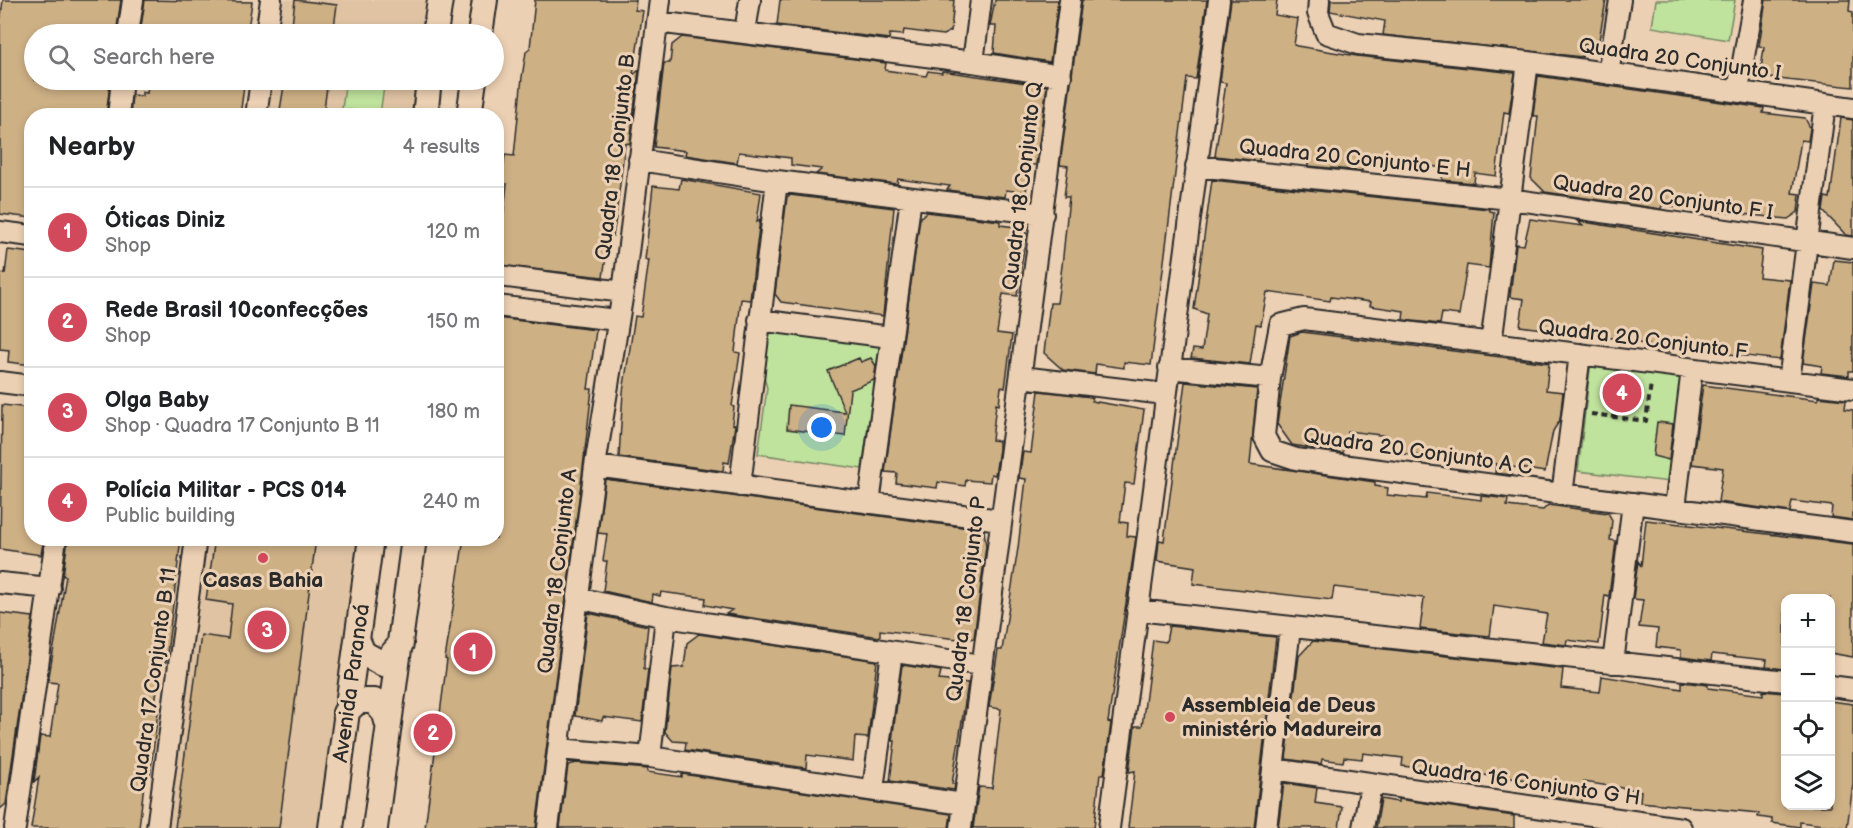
<!DOCTYPE html>
<meta charset="utf-8">
<style>
:root{--surface:#fff;--page:#f2f2f2;--text:#202124;--muted:#757577;--line:#e0e0e0;--accent:#d1495b}
body{margin:0;font-family:"Balsamiq Sans",sans-serif;background:var(--page);color:var(--text)}
.controls{position:absolute;right:18px;bottom:18px;display:grid;overflow:hidden;border-radius:12px;box-shadow:0 3px 9px #0003}
.controls button{width:54px;height:54px;display:grid;place-items:center;padding:0;border:0;border-bottom:2px solid var(--line);background:var(--surface);color:var(--text);font:30px sans-serif}
.you{position:absolute;left:822px;top:428px;width:21px;height:21px;margin:-15px;border:4px solid #fff;border-radius:50%;background:#1a73e8;box-shadow:0 0 0 9px #1a73e833}
.badge{display:grid;place-items:center;width:39px;height:39px;border-radius:50%;background:var(--accent);color:#fff;font-size:20px;font-weight:700}
.pin{position:absolute;translate:-50% -50%;border:3px solid #fff;box-shadow:0 2px 6px #0006}
.list{margin:0;padding:0;list-style:none}
h2{display:flex;justify-content:space-between;align-items:center;height:78px;margin:0;padding:0 24px;font-size:26px}
h2 small{font-size:20px;font-weight:400;color:var(--muted)}
.list li{display:grid;grid-template-columns:39px 1fr auto;gap:18px;align-items:center;box-sizing:border-box;height:90px;padding:0 24px;border-top:2px solid var(--line)}
.list b{display:block;font-size:22px;white-space:nowrap}
.list p{margin:0;font-size:20px;white-space:nowrap;color:var(--muted)}
.list em{font-size:20px;font-style:normal;color:var(--muted)}
.icon{flex:none;width:33px;height:33px;fill:none;stroke:currentColor;stroke-width:2;stroke-linecap:round;stroke-linejoin:round}
.map{position:relative;flex:none;width:1853px;height:828px;overflow:hidden}
.search{position:absolute;background:var(--surface);box-shadow:0 3px 9px #0003;left:24px;top:24px;width:480px;height:66px;display:flex;align-items:center;gap:15px;box-sizing:border-box;padding:0 21px;border-radius:33px;color:var(--muted);font-size:22px}
.panel{position:absolute;background:var(--surface);box-shadow:0 3px 9px #0003;left:24px;top:108px;width:480px;height:438px;border-radius:24px}
.map>svg:first-child{display:block}
.built{fill:#dfc3a3}
.green{fill:#bfe29c;stroke:#758664;stroke-width:1.5}
.building{fill:#ceb085;stroke:#2b2b2b;stroke-width:1.5}
.lines{fill:none;stroke-linecap:round;stroke-linejoin:round}
.minor-casing{stroke:#2b2b2b;stroke-width:24}
.tertiary-casing{stroke:#2b2b2b;stroke-width:28}
.path{stroke:#2b2b2b;stroke-width:4;stroke-dasharray:6 4.5;stroke-linecap:butt}
.minor{stroke:#ecd0b3;stroke-width:20}
.tertiary{stroke:#ecd0b3;stroke-width:24}
.poi-dot{fill:#d1495b;stroke:#ecd0b3;stroke-width:2}
.labels{text-anchor:middle;stroke-width:6;stroke-linejoin:round;paint-order:stroke}
.street-label{font-size:21px;fill:#2b2b2b;stroke:#ecd0b3}
.poi-label{font-size:21px;font-weight:bold;fill:#2b2b2b;stroke:#ecd0b3}
</style>
<div class="map">
<svg width="1853" height="828" viewBox="0 0 1853 828">
<rect width="100%" height="100%" fill="#ecd0b3"/>
<filter id="ink" filterUnits="userSpaceOnUse"><feTurbulence type="fractalNoise" baseFrequency=".0167" numOctaves="2"/><feDisplacementMap in="SourceGraphic" scale="12" xChannelSelector="R" yChannelSelector="G"/><feConvolveMatrix kernelMatrix="1 2 1 2 8 2 1 2 1" color-interpolation-filters="sRGB"/></filter>
<g filter="url(#ink)">
<path class="built" d="M 272,0 L 437,0 L 432,34 L 268,34 Z
M 261,80 L 427,80 L 422,115 L 257,116 Z
M 196,539 L 369,539 L 331,828 L 157,828 Z"/>
<path class="green" d="M 1656,0 L 1735,0 L 1728,40 L 1652,27 Z
M 346,80 L 385,80 L 380,114 L 342,109 Z
M 766,326 L 880,341 L 862,469 L 758,454 L 767,388 L 761,365 Z
M 1591,361 L 1683,372 L 1670,482 L 1578,471 Z"/>
<path class="building" d="M 3,0 L 121,0 L 116,34 L 34,34 L 34,80 L 109,80 L 109,92 L 106,116 L 32,116 L 32,218 L 0,214 L 0,23 Z
M 145,0 L 252,2 L 248,29 L 235,27 L 234,34 L 140,34 Z
M 295,0 L 337,5 L 333,34 L 291,34 Z
M 535,0 L 636,0 L 635,10 L 643,11 L 633,75 L 639,70 L 630,143 L 625,144 L 615,224 L 613,236 L 609,236 L 603,277 L 496,265 L 496,235 L 501,236 L 507,184 L 501,183 L 505,155 L 514,156 L 522,77 L 526,52 L 530,48 Z
M 780,0 L 954,0 L 951,31 L 943,35 L 904,30 L 903,35 L 890,34 L 889,39 L 777,25 Z
M 995,0 L 1058,0 L 1050,62 L 994,53 L 996,26 L 990,26 Z
M 1082,0 L 1207,0 L 1196,79 L 1187,78 L 1151,365 L 1124,362 L 1124,368 L 1096,364 L 1095,374 L 1063,370 L 1044,353 L 1050,303 L 1057,303 L 1062,266 L 1069,197 L 1064,197 L 1068,166 L 1060,165 Z
M 1231,0 L 1277,0 L 1275,15 L 1298,19 L 1294,45 L 1297,46 L 1357,56 L 1515,73 L 1509,113 L 1504,112 L 1496,176 L 1475,173 L 1474,183 L 1442,180 L 1443,168 L 1364,156 L 1362,171 L 1308,166 L 1308,160 L 1295,153 L 1260,149 L 1259,161 L 1215,156 L 1226,83 L 1220,82 Z
M 1331,0 L 1606,0 L 1598,46 L 1584,44 L 1582,57 L 1383,35 L 1385,21 L 1330,11 Z
M 1766,0 L 1850,0 L 1849,11 L 1853,12 L 1853,87 L 1760,77 L 1764,47 L 1759,46 Z
M 682,37 L 886,63 L 885,70 L 926,76 L 928,71 L 942,73 L 942,71 L 1047,86 L 1036,165 L 1030,165 L 1026,192 L 1006,190 L 1005,197 L 947,190 L 950,186 L 898,179 L 897,184 L 816,174 L 822,169 L 791,165 L 791,158 L 739,152 L 737,163 L 685,155 L 686,151 L 654,147 L 664,63 L 670,63 L 672,45 Z
M 1538,76 L 1764,108 L 1763,113 L 1805,118 L 1810,128 L 1808,141 L 1801,140 L 1792,193 L 1800,194 L 1798,212 L 1788,219 L 1662,205 L 1661,209 L 1545,192 L 1531,178 L 1538,116 L 1533,116 Z
M 149,80 L 224,80 L 224,82 L 244,86 L 240,116 L 130,116 L 132,95 L 142,96 L 142,92 L 147,93 Z
M 285,80 L 328,80 L 323,116 L 279,116 Z
M 1841,118 L 1853,120 L 1853,236 L 1846,235 L 1823,211 L 1825,197 L 1830,198 Z
M 681,179 L 761,193 L 757,222 L 760,219 L 750,300 L 741,299 L 735,352 L 740,353 L 732,406 L 734,407 L 732,424 L 735,425 L 729,463 L 724,462 L 723,471 L 619,457 L 623,392 L 635,316 L 641,317 L 649,260 L 645,260 L 653,186 L 679,189 Z
M 1212,180 L 1489,209 L 1489,211 L 1494,212 L 1489,268 L 1467,265 L 1459,315 L 1442,313 L 1440,324 L 1403,320 L 1404,311 L 1370,306 L 1371,302 L 1331,297 L 1330,301 L 1267,292 L 1261,325 L 1256,324 L 1250,364 L 1191,358 L 1193,349 L 1202,350 L 1207,314 L 1194,309 Z
M 790,195 L 894,208 L 883,316 L 781,302 L 775,294 L 787,197 Z
M 926,212 L 1000,221 L 1000,225 L 1016,227 L 1026,233 L 1017,296 L 1003,294 L 997,333 L 1012,335 L 1005,388 L 1001,387 L 999,405 L 996,404 L 992,440 L 999,441 L 999,449 L 995,475 L 991,474 L 990,482 L 966,480 L 965,486 L 938,482 L 937,488 L 896,483 L 897,473 L 885,472 L 920,218 Z
M 1530,219 L 1583,226 L 1577,221 L 1762,250 L 1759,277 L 1790,280 L 1780,360 L 1670,347 L 1670,352 L 1648,349 L 1649,345 L 1620,339 L 1520,326 L 1524,299 L 1510,297 L 1516,244 L 1524,245 Z
M 8,250 L 32,253 L 32,365 L 8,362 L 9,350 L 0,349 L 0,273 L 5,274 Z
M 1834,260 L 1853,262 L 1853,371 L 1849,371 L 1849,376 L 1821,373 L 1822,366 L 1803,363 L 1814,284 L 1830,286 Z
M 496,318 L 596,330 L 588,389 L 592,389 L 582,476 L 536,828 L 425,828 L 447,660 L 445,659 L 464,538 L 496,538 Z
M 1302,332 L 1549,363 L 1546,390 L 1563,392 L 1560,420 L 1553,431 L 1545,472 L 1513,467 L 1512,475 L 1495,473 L 1496,464 L 1493,463 L 1493,458 L 1450,453 L 1450,455 L 1441,454 L 1440,458 L 1386,452 L 1388,436 L 1348,431 L 1343,453 L 1292,445 L 1277,424 L 1290,336 Z
M 859,358 L 861,362 L 871,358 L 876,366 L 874,380 L 850,390 L 845,436 L 787,429 L 789,405 L 845,412 L 828,371 Z
M 1185,382 L 1257,389 L 1250,464 L 1375,482 L 1375,486 L 1388,488 L 1387,495 L 1426,499 L 1427,493 L 1481,500 L 1481,496 L 1492,497 L 1508,499 L 1507,506 L 1543,510 L 1548,505 L 1608,513 L 1612,520 L 1610,540 L 1616,541 L 1609,596 L 1605,595 L 1599,644 L 1567,640 L 1566,645 L 1542,642 L 1547,614 L 1494,606 L 1490,636 L 1420,629 L 1424,598 L 1334,587 L 1332,600 L 1193,584 L 1195,567 L 1157,561 L 1159,540 L 1164,541 Z
M 1703,385 L 1818,400 L 1818,397 L 1846,400 L 1845,409 L 1853,410 L 1853,520 L 1831,517 L 1832,506 L 1792,501 L 1790,512 L 1718,502 L 1723,468 L 1692,464 Z
M 1039,391 L 1092,397 L 1092,401 L 1144,410 L 1134,484 L 1125,483 L 1120,522 L 1128,523 L 1127,536 L 1136,537 L 1108,722 L 1111,723 L 1104,774 L 1100,774 L 1094,828 L 973,828 L 979,787 L 992,788 L 1001,709 L 989,707 L 998,650 L 1002,650 L 1018,548 L 1026,479 L 1019,478 L 1023,452 L 1031,453 Z
M 2,405 L 32,408 L 32,538 L 44,538 L 41,555 L 0,549 Z
M 1657,422 L 1673,424 L 1669,460 L 1653,456 Z
M 605,479 L 984,530 L 986,546 L 974,638 L 967,640 L 880,630 L 880,637 L 726,614 L 732,610 L 705,605 L 706,598 L 661,592 L 660,596 L 653,594 L 652,602 L 603,591 L 607,561 L 603,561 L 607,534 L 598,533 Z
M 1646,520 L 1853,544 L 1853,657 L 1830,653 L 1830,598 L 1785,598 L 1785,669 L 1766,667 L 1767,660 L 1712,654 L 1711,661 L 1681,657 L 1681,650 L 1656,647 L 1658,629 L 1639,627 L 1643,600 L 1633,599 L 1638,561 L 1641,566 Z
M 68,538 L 181,538 L 166,662 L 161,661 L 154,711 L 158,712 L 150,776 L 145,775 L 139,828 L 31,828 L 39,777 L 34,782 L 40,736 L 50,737 L 58,683 L 48,682 L 66,576 L 63,576 Z
M 215,538 L 316,538 L 279,828 L 175,828 L 201,635 L 228,639 L 232,604 L 206,600 Z
M 0,613 L 33,617 L 6,804 L 0,809 Z
M 588,613 L 648,626 L 644,661 L 644,669 L 648,669 L 642,722 L 603,717 L 602,721 L 575,716 Z
M 1169,626 L 1276,637 L 1254,828 L 1128,828 L 1135,771 L 1129,772 L 1135,726 L 1142,726 L 1153,640 L 1166,642 Z
M 699,634 L 877,661 L 868,738 L 855,737 L 853,761 L 807,755 L 806,768 L 685,750 L 686,742 L 673,741 L 665,732 L 672,668 L 684,667 L 687,643 Z
M 1313,641 L 1563,669 L 1561,688 L 1600,692 L 1602,676 L 1682,689 L 1682,682 L 1708,685 L 1708,688 L 1763,695 L 1763,691 L 1785,693 L 1785,806 L 1830,806 L 1830,701 L 1853,704 L 1853,784 L 1847,828 L 1800,822 L 1800,827 L 1772,823 L 1772,819 L 1758,817 L 1759,813 L 1640,802 L 1641,791 L 1584,782 L 1582,802 L 1552,797 L 1553,790 L 1534,788 L 1537,781 L 1402,766 L 1403,758 L 1363,753 L 1362,759 L 1344,757 L 1343,762 L 1322,759 L 1321,764 L 1286,759 L 1299,656 Z
M 902,665 L 941,671 L 939,680 L 968,683 L 952,784 L 955,784 L 954,790 L 890,781 L 895,741 L 892,741 Z
M 577,763 L 648,769 L 647,772 L 682,777 L 682,774 L 951,814 L 949,828 L 560,828 L 568,765 Z
M 1284,783 L 1317,788 L 1315,803 L 1342,807 L 1339,828 L 1278,828 Z
M 1381,799 L 1398,802 L 1398,799 L 1514,816 L 1514,828 L 1376,828 Z"/>
<g class="lines">
<defs>
<path id="minor" d="M 1319,0 L 1318,13 L 1326,33 L 1358,44 L 1528,62 L 1853,108
M 657,22 L 973,62 L 1061,76
M 745,32 L 750,0
M 128,34 L 133,0
M 266,34 L 271,0
M 973,62 L 981,0
M 1608,74 L 1620,0
M 1738,90 L 1754,0
M 118,116 L 122,80
M 256,116 L 261,80
M 639,160 L 777,181 L 1043,214
M 1196,166 L 1510,199 L 1853,248
M 0,232 L 32,236
M 499,276 L 623,292
M 496,306 L 617,320
M 759,320 L 890,337
M 1491,344 L 1528,62
M 1169,368 L 1270,378
M 1021,377 L 1165,394
M 1789,381 L 1825,104
M 0,382 L 32,386
M 1853,389 L 1304,319 L 1280,325 L 1270,378 L 1264,436 L 1272,451 L 1296,459 L 1853,532
M 595,466 L 1000,520
M 740,486 L 777,181
M 1562,495 L 1580,354
M 869,503 L 911,198
M 1675,508 L 1692,369
M 0,583 L 50,588
M 577,598 L 666,617 L 981,665
M 1137,610 L 1786,681
M 1613,663 L 1633,503
M 1830,686 L 1853,689
M 558,749 L 650,757 L 963,804
M 650,757 L 666,617
M 1273,769 L 1681,828
M 873,789 L 892,652
M 15,828 L 56,538
M 157,828 L 196,538
M 548,828 L 595,466 L 623,292 L 660,0
M 961,828 L 1070,0
M 1109,828 L 1219,0
M 1266,828 L 1290,628
M 1363,828 L 1371,785"/>
<path id="tertiary" d="M 435,34 L 440,0
M 480,34 L 485,0
M 425,116 L 429,80
M 469,116 L 474,80
M 358,641 L 363,653 L 383,664 L 401,644
M 345,713 L 358,701 L 374,701 L 385,714 L 388,725
M 331,828 L 371,538
M 375,828 L 414,538"/>
</defs>
<use href="#minor" class="minor-casing"/>
<use href="#tertiary" class="tertiary-casing"/>
<path class="path" d="M 1591,414 L 1646,421 L 1651,383"/>
<use href="#minor" class="minor"/>
<use href="#tertiary" class="tertiary"/>
</g>
</g>
<g class="poi-dot">
<circle cx="263" cy="558" r="6"/>
<circle cx="1170" cy="717" r="6"/>
</g>
<g class="labels">
<g class="street-label">
<text transform="translate(1680 59) rotate(8)" y="7">Quadra 20 Conjunto I</text>
<text transform="translate(615 157) rotate(-83)" y="7">Quadra 18 Conjunto B</text>
<text transform="translate(1355 158) rotate(6)" y="7">Quadra 20 Conjunto E H</text>
<text transform="translate(1022 186) rotate(-83)" y="7">Quadra 18 Conjunto Q</text>
<text transform="translate(1663 197) rotate(8)" y="7">Quadra 20 Conjunto F I</text>
<text transform="translate(1643 339) rotate(7)" y="7">Quadra 20 Conjunto F</text>
<text transform="translate(1418 451) rotate(8)" y="7">Quadra 20 Conjunto A C</text>
<text transform="translate(557 571) rotate(-83)" y="7">Quadra 18 Conjunto A</text>
<text transform="translate(966 599) rotate(-83)" y="7">Quadra 18 Conjunto P</text>
<text transform="translate(153 680) rotate(-82)" y="7">Quadra 17 Conjunto B 11</text>
<text transform="translate(351 683) rotate(-82)" y="7">Avenida Paranoá</text>
<text transform="translate(1526 782) rotate(8)" y="7">Quadra 16 Conjunto G H</text>
</g>
<g class="poi-label">
<text x="263" y="587">Casas Bahia</text>
<text x="1182" y="712" text-anchor="start">Assembleia de Deus<tspan x="1182" dy="24">ministério Madureira</tspan></text>
</g>
</g>
</svg>
<div class="controls">
<button>+</button>
<button>−</button>
<button><svg class="icon" aria-label="locate" viewBox="0 0 24 24"><circle cx="12" cy="12" r="6"/><path d="M12 2v4M12 18v4M2 12h4M18 12h4"/></svg></button>
<button><svg class="icon" aria-label="layers" viewBox="0 0 24 24"><path d="M12 4l9 5-9 5-9-5zM3 14l9 5 9-5"/></svg></button>
</div>
<div class="you"></div>
<div class="pin badge" style="left:473px;top:652px">1</div>
<div class="pin badge" style="left:433px;top:733px">2</div>
<div class="pin badge" style="left:267px;top:630px">3</div>
<div class="pin badge" style="left:1622px;top:393px">4</div>
<div class="search"><svg class="icon" aria-label="search" viewBox="0 0 24 24"><circle cx="10" cy="10" r="6"/><path d="M15 15l6 6"/></svg>Search here</div>
<section class="panel">
<h2>Nearby<small>4 results</small></h2>
<ul class="list">
<li><span class="badge">1</span><div><b>Óticas Diniz</b><p>Shop</p></div><em>120 m</em></li>
<li><span class="badge">2</span><div><b>Rede Brasil 10confecções</b><p>Shop</p></div><em>150 m</em></li>
<li><span class="badge">3</span><div><b>Olga Baby</b><p>Shop · Quadra 17 Conjunto B 11</p></div><em>180 m</em></li>
<li><span class="badge">4</span><div><b>Polícia Militar - PCS 014</b><p>Public building</p></div><em>240 m</em></li>
</ul>
</section>
</div>
